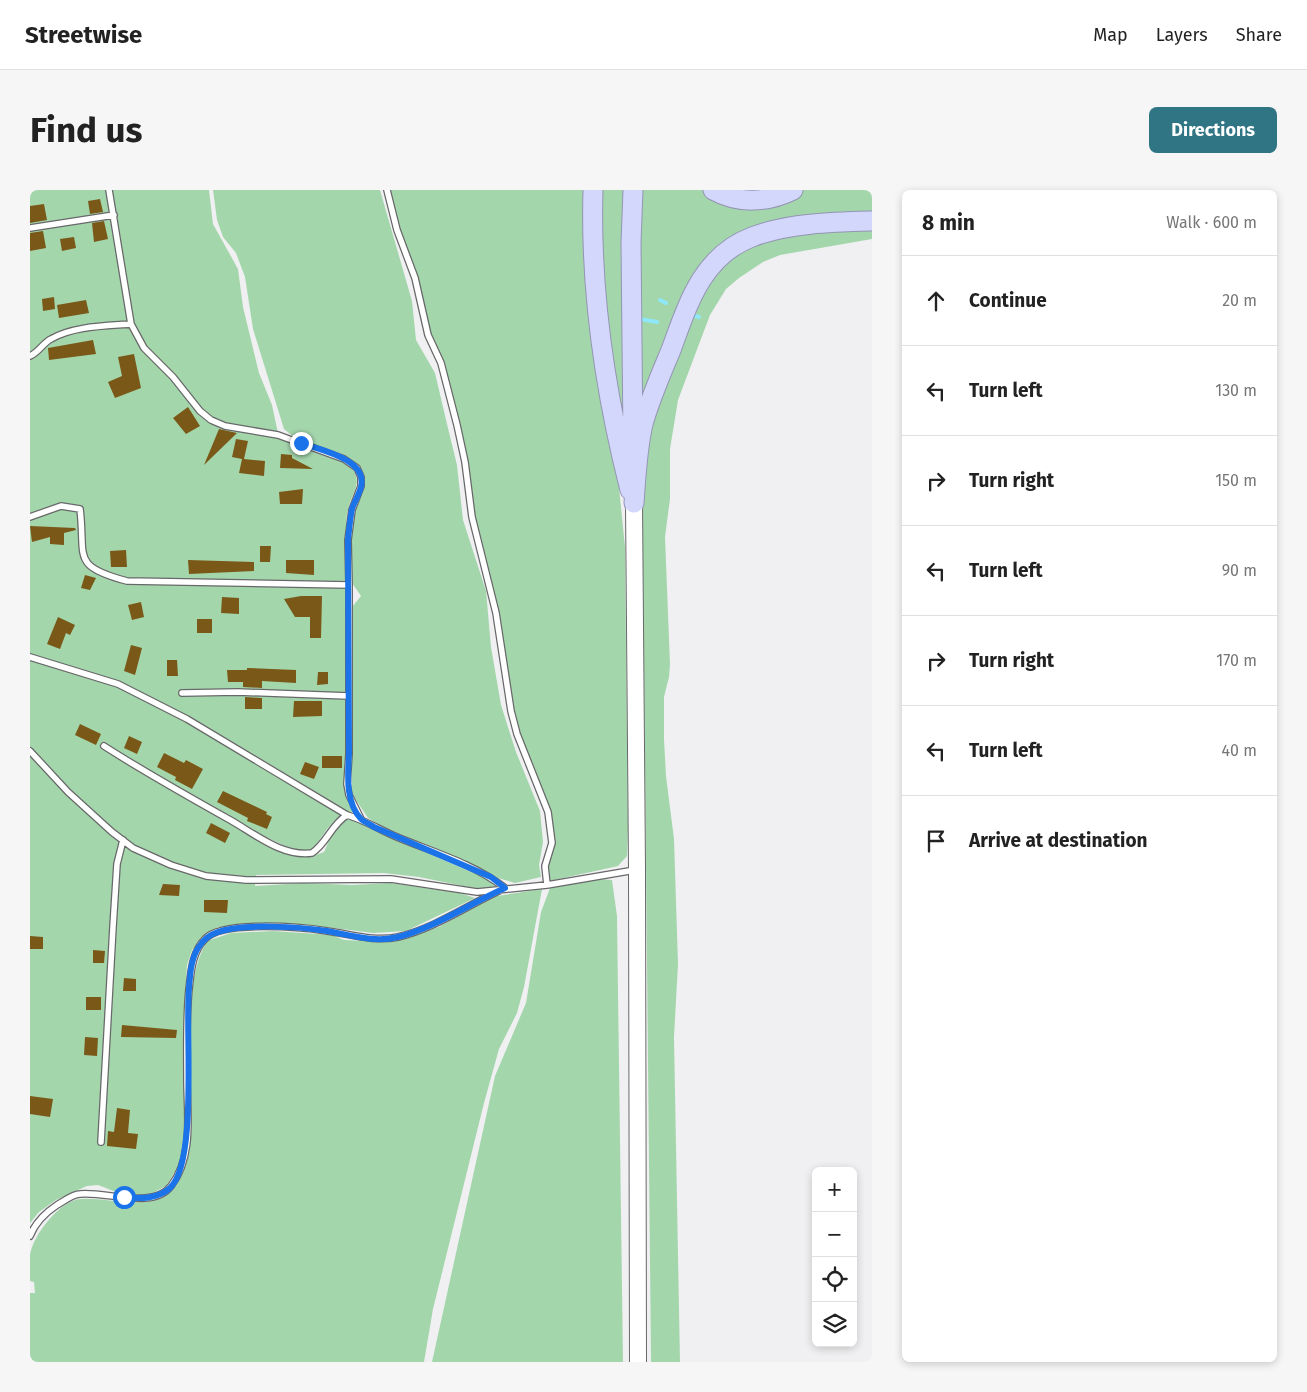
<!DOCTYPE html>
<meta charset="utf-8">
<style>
:root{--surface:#fff;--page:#f6f6f6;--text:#222;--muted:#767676;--line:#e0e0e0;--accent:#307583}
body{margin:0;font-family:"Fira Sans",sans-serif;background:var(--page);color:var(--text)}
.controls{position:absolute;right:15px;bottom:15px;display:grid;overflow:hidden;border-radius:8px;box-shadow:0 2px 8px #0003}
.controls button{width:45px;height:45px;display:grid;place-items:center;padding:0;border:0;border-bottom:1px solid var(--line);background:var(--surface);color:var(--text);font:25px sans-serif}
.stop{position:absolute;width:15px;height:15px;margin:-11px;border:4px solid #1a73e8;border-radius:50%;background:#fff}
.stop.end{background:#1a73e8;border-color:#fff;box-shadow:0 1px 5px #0008}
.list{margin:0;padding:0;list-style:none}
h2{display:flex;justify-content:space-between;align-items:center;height:65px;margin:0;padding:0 20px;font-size:21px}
h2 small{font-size:16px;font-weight:400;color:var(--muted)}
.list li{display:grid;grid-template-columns:32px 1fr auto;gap:15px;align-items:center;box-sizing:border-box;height:90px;padding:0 20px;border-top:1px solid var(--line)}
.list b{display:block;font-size:19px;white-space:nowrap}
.list em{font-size:16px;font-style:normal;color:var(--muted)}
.icon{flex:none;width:28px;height:28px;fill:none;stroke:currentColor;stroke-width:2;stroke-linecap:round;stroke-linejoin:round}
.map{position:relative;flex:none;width:842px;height:1172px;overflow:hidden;border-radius:8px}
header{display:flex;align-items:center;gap:30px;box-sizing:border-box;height:70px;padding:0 25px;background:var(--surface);border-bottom:1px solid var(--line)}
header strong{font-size:24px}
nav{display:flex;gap:28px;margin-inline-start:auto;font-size:18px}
.intro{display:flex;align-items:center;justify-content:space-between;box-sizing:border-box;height:120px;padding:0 30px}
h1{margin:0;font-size:35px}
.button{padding:12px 22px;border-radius:8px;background:var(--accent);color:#fff;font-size:18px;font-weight:700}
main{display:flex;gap:30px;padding:0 30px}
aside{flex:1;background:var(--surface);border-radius:8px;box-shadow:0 2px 8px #0003}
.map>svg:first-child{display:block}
.green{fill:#a4d6ac}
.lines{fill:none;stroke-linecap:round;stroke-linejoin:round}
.stream{stroke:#8ee8fa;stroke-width:4}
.building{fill:#7a5818}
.service-casing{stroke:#68686a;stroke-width:8}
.secondary-casing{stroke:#68686a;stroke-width:18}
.trunk-casing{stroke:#9395b3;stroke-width:21}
.service{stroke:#fff;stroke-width:5.5}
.secondary{stroke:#fff;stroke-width:16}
.trunk{stroke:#d4d7fc;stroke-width:19}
.route{stroke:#1a73e8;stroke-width:6}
</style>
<header>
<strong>Streetwise</strong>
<nav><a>Map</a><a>Layers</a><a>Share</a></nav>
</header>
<div class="intro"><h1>Find us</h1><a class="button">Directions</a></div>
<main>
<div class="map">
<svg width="842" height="1172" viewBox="0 0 842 1172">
<rect width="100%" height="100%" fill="#f0f0f2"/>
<path class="green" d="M 0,0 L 179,0 L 183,34 L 208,79 L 213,117 L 229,183 L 242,215 L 249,248 L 319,275 C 335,291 322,302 318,319 C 316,327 316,336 316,344 L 317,555 L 314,596 L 316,607 L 324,622 C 305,621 293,647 282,660 L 264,660 L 238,648 L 236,654 C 258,664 271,671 294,662 L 301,646 L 313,630 L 325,630 L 358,646 L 455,688 L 467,696 L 448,699 L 389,687 L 354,683 L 226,685 L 225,696 L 274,693 L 322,695 L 360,693 L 430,703 L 445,708 L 376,741 L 343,743 L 296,737 L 229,735 L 188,737 L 176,745 L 162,760 L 157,775 L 155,809 L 155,940 L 151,972 L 136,996 L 117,1006 L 86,1002 L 68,995 L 57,996 L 26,1010 L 9,1022 L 0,1033 Z
M 183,0 L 350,0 L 382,111 L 386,150 L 405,183 L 417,234 L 427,275 L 433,330 L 456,401 L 461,457 L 471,515 L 486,562 L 510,621 L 513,652 L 509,675 L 511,687 L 485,693 L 468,688 L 430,669 L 355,638 L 338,628 L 322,604 L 322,417 L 331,406 L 322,393 L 321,341 L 324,324 L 335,293 L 333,284 L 328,275 L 320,270 L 265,248 L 254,239 L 223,139 L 215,87 L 206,63 L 193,47 L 187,30 Z
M 360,0 L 559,0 L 595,357 L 598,639 L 597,666 L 588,676 L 520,691 L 517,689 L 518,677 L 525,654 L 521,621 L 489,543 L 478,495 L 469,422 L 445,327 L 430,235 L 413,173 L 400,144 L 387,88 L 370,39 Z
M 569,0 L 597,0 L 597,216 L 588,217 L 568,80 Z
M 610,0 L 673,0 L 678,4 L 763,6 L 773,0 L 842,0 L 842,26 L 695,56 L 614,211 L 608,211 Z
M 842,37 L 842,49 L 750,65 L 733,72 L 709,88 L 696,99 L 680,125 L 648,210 L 640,259 L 640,309 L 635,347 L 640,474 L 639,487 L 634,507 L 634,549 L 636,586 L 644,649 L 648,774 L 644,847 L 650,1172 L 621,1172 L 612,276 L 615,251 L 670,99 L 701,64 L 745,46 Z
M 570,689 L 582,690 L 587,726 L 593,1172 L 402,1172 L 465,886 L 496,813 L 511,722 L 520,698 Z
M 512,699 L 494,797 L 487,823 L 469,859 L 454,913 L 403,1119 L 394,1172 L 0,1172 L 0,1103 L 5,1103 L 4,1092 L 0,1091 C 0,1083 0,1073 0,1065 C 3,1045 30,1010 51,1009 C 81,1007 123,1024 145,996 C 164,972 162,936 161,907 C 160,862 154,789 177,751 L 201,743 L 243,741 L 302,745 L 314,750 L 356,752 L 409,737 L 461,707 Z"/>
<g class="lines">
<path class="stream" d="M 630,110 L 636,113
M 662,125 L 669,127
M 610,129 L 627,132"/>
</g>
<path class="building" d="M 70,9 L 73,22 L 60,24 L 58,11 Z
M 14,14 L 17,30 L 0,33 L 0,16 Z
M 74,31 L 78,49 L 64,52 L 62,33 Z
M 13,41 L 16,58 L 0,61 L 0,43 Z
M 44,47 L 46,58 L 32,61 L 30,49 Z
M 24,107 L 25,119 L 13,121 L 12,109 Z
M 56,110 L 59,123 L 29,128 L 27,115 Z
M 63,150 L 66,164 L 19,170 L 18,158 Z
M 104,164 L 111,198 L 85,208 L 78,192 L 92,186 L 88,167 Z
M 158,217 L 170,236 L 156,244 L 143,228 Z
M 189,239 L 207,243 L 174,275 Z
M 206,249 L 218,251 L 214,269 L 235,271 L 234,286 L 209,283 L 212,269 L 202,267 Z
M 251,264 L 262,265 L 262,268 L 283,279 L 250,278 Z
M 273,299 L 272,314 L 250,314 L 249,302 Z
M 0,336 L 45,338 L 46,340 L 34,343 L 34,355 L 20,354 L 20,347 L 2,352 Z
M 230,356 L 241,356 L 240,372 L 230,372 Z
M 96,360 L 97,377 L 81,377 L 80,361 Z
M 158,370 L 224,372 L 224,381 L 159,384 Z
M 256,370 L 284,370 L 284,385 L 256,383 Z
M 55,385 L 66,388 L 60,400 L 51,398 Z
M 271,406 L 292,406 L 291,448 L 280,448 L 280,427 L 265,427 L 254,409 Z
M 192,407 L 209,408 L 209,424 L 191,423 Z
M 111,412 L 114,427 L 102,430 L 98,415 Z
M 28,427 L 45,435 L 40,445 L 36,443 L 30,459 L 17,454 Z
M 167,429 L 182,429 L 182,443 L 167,443 Z
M 101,455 L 112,458 L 105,485 L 94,481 Z
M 137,470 L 147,470 L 148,486 L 137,486 Z
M 217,478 L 266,480 L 266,493 L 232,491 L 232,498 L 213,497 L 213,492 L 198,492 L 197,480 L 217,480 Z
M 288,482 L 298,482 L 298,494 L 287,495 Z
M 215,507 L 232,508 L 232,519 L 215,519 Z
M 264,511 L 292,511 L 292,526 L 263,527 Z
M 50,534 L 71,544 L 66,555 L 45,545 Z
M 99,546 L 112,552 L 107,564 L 94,558 Z
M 134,563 L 154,573 L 156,570 L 173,579 L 162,599 L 145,590 L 146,587 L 127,577 Z
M 292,566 L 312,566 L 312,578 L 292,578 Z
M 275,572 L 289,577 L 284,589 L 270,584 Z
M 193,601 L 237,622 L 236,624 L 242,627 L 237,639 L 217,631 L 218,628 L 187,612 Z
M 181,633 L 200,643 L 195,653 L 176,643 Z
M 133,694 L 150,695 L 149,706 L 129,705 Z
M 174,710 L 198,710 L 197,723 L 174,722 Z
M 0,746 L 13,747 L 13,759 L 0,759 Z
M 63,760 L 75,761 L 74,773 L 63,773 Z
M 94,788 L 106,789 L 106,801 L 93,801 Z
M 56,807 L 71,807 L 71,820 L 56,820 Z
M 92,835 L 147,840 L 146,848 L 91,847 Z
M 55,847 L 68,848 L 67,866 L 54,865 Z
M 0,906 L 23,909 L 20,927 L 0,924 Z
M 87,918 L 100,920 L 98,943 L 108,944 L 106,959 L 77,956 L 78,941 L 84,942 Z"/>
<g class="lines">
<defs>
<path id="service" d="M 79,0 L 101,134 L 114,158 L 143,187 L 170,221 L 181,230 L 195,236 L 248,245 L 314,269 L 327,278 L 331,287 L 331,296 L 322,320 L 318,350 L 319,395
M 357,0 L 367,40 L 385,88 L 398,145 L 411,173 L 427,235 L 435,272 L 442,327 L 466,423 L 481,521 L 487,544 L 518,622 L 522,653 L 515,676 L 517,695
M 0,38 L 84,25
M 0,166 C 9,162 13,153 21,149 C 43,136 76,136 101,134
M 0,327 L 31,316 L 50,319 C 56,367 40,376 97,391 L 319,395 L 319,564 L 317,594 L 319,605 L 331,629
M 0,467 L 88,494 L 157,529 L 317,625 C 335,630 350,640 367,647 C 403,662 444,674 475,698 C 439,714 406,738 368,747 C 344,752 320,744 297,741 C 272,737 192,730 175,749 C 162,762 161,782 159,799 C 156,829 157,859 157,890 C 157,924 164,966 141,996 C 123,1020 76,1001 50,1004 C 43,1004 34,1011 27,1015 C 15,1023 5,1033 0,1046
M 152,503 L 208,502 L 319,506
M 74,556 C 116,583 159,607 202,631 C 226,645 253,667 282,663 C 297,653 301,635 317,625
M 0,561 L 38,602 L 82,642 L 103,658 L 141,675 L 176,686 L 216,690 L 361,689 L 447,702 L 517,695 L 605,680
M 71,952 L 83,737 L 87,674 L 93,650"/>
<path id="secondary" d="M 604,313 L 607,679 L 608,1172"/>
<path id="trunk" d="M 563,0 C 560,101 575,202 600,300
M 603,0 L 601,53 L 603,250
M 683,0 C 708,14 737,13 763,0
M 604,313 C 606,287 607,260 613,234 C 620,209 631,184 641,160 C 658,114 672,66 722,47 C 758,33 804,32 842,31"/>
</defs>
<use href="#service" class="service-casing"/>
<use href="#secondary" class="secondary-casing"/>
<use href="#trunk" class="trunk-casing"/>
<use href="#service" class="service"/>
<use href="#secondary" class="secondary"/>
<use href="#trunk" class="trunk"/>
</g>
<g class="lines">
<path class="route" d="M 94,1007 C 109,1009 128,1009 140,998 C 168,972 155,840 159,798 C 160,785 161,769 168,758 C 174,749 179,745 188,742 C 212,733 272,737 297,741 C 320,745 345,753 368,747 C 406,737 439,714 475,698 L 461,687 L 344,637 C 340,634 334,632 331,629 C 315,612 318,585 319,564 L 318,350 C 319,340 320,329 322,319 C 324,312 329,305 331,297 C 338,269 290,260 271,253"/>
</g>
</svg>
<div class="controls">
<button>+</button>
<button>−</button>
<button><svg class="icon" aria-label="locate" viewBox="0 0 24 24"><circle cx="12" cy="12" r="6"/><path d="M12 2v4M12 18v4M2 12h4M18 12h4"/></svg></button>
<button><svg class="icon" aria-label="layers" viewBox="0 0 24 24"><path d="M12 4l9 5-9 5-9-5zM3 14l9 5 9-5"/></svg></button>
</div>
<div class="stop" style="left:94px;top:1007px"></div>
<div class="stop end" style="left:271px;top:253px"></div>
</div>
<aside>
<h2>8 min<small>Walk · 600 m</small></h2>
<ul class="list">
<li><svg class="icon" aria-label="ahead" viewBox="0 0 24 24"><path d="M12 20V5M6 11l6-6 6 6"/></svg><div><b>Continue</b></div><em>20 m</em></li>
<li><svg class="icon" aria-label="left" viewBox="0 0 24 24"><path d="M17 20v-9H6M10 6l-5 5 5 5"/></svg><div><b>Turn left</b></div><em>130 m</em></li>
<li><svg class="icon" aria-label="right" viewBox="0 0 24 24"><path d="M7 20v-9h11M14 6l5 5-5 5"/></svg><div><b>Turn right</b></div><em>150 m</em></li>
<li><svg class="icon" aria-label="left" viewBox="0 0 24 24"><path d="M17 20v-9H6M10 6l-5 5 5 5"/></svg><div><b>Turn left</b></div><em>90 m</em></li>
<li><svg class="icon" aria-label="right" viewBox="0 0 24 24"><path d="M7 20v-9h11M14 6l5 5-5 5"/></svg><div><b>Turn right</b></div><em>170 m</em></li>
<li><svg class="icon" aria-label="left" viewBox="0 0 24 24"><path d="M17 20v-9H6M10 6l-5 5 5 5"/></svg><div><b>Turn left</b></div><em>40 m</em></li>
<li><svg class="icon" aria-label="arrive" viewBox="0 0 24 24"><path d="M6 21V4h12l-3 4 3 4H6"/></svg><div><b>Arrive at destination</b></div></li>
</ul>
</aside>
</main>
